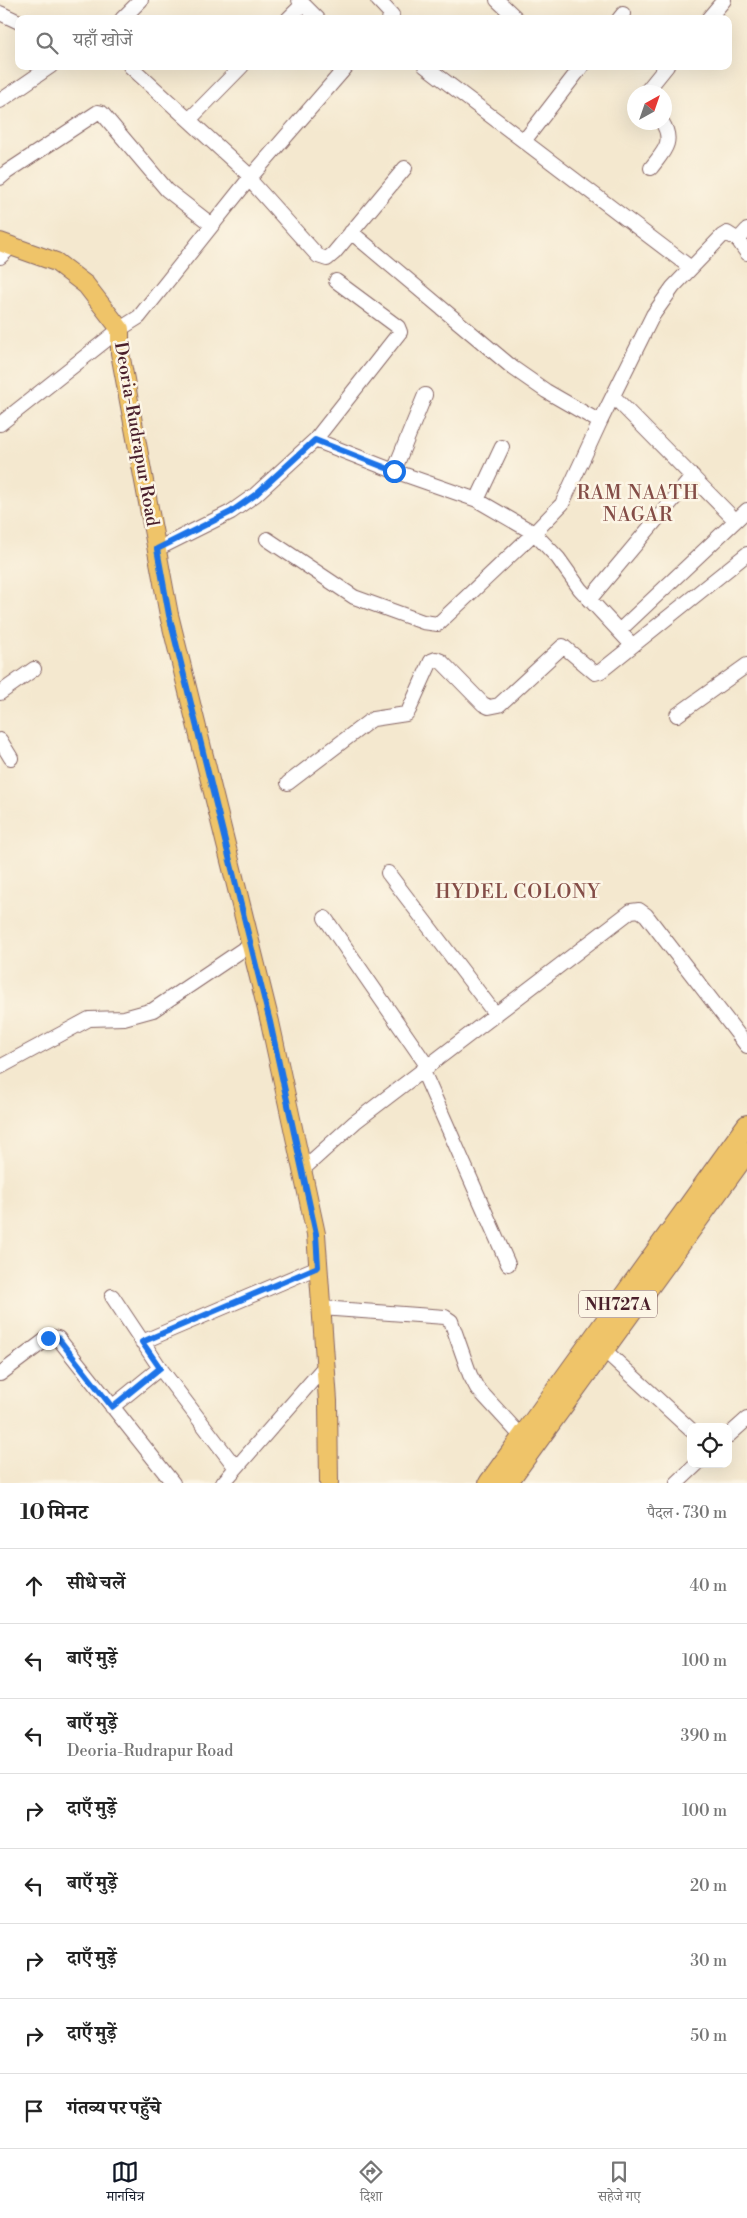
<!DOCTYPE html>
<html lang="hi">
<meta charset="utf-8">
<style>
:root{--surface:#fff;--page:#f2f2f2;--text:#222;--muted:#767676;--line:#e0e0e0;--accent:#111827}
body{margin:0;font-family:"Libre Bodoni","Noto Serif Devanagari",serif;background:var(--page);color:var(--text)}
.controls{position:absolute;right:15px;bottom:15px;display:grid;overflow:hidden;border-radius:10px;box-shadow:0 5px 20px #0002}
.controls button{width:45px;height:45px;display:grid;place-items:center;padding:0;border:0;border-bottom:1px solid var(--line);background:var(--surface);color:var(--text);font:25px sans-serif}
.compass{position:absolute;left:627px;top:85px;width:45px;height:45px;border-radius:50%;background:var(--surface);box-shadow:0 5px 20px #0002;rotate:40deg}
.stop{position:absolute;width:15px;height:15px;margin:-11px;border:4px solid #1a73e8;border-radius:50%;background:#fff}
.stop.end{background:#1a73e8;border-color:#fff;box-shadow:0 1px 5px #0008}
.list{margin:0;padding:0;list-style:none}
h2{display:flex;justify-content:space-between;align-items:center;height:65px;margin:0;padding:0 20px;font-size:21px}
h2 small{font-size:16px;font-weight:400;color:var(--muted)}
.list li{display:grid;grid-template-columns:32px 1fr auto;gap:15px;align-items:center;box-sizing:border-box;height:75px;padding:0 20px;border-top:1px solid var(--line)}
.list b{display:block;font-size:19px;white-space:nowrap}
.list p{margin:0;font-size:16px;white-space:nowrap;color:var(--muted)}
.list em{font-size:16px;font-style:normal;color:var(--muted)}
.icon{flex:none;width:28px;height:28px;fill:none;stroke:currentColor;stroke-width:2;stroke-linecap:round;stroke-linejoin:round}
.map{position:relative;flex:none;width:747px;height:1483px;overflow:hidden}
.search{position:absolute;background:var(--surface);box-shadow:0 5px 20px #0002;left:15px;right:15px;top:15px;height:55px;display:flex;align-items:center;gap:12px;box-sizing:border-box;padding:0 18px;border-radius:10px;color:var(--muted);font-size:19px}
.sheet{height:665px;background:var(--surface)}
nav{display:flex;justify-content:space-around;align-items:center;box-sizing:border-box;height:70px;border-top:1px solid var(--line);background:var(--surface);font-size:14px;color:var(--muted)}
nav a{display:grid;justify-items:center;gap:2px}
nav .on{color:var(--accent)}
.map>svg:first-child{display:block}
.lines{fill:none;stroke-linecap:round;stroke-linejoin:round}
.minor-casing{stroke:#866564;stroke-width:16}
.major-casing{stroke:#866564;stroke-width:20}
.highway-casing{stroke:#866564;stroke-width:22}
.minor{stroke:#fff;stroke-width:14}
.major{stroke:#efc469;stroke-width:18}
.highway{stroke:#efc469;stroke-width:20}
.route{stroke:#1a73e8;stroke-width:6}
.labels{text-anchor:middle;stroke-width:5;stroke-linejoin:round;paint-order:stroke}
.shield{fill:#fcf5e5;stroke:#7f5f63;stroke-width:1}
.shield-label{font-size:16px;font-weight:bold;fill:#4a1f2b}
.street-label{font-size:18px;fill:#4a1f2b;stroke:#fcf5e5}
.neighbourhood-label{font-size:19px;letter-spacing:1px;fill:#844d47;stroke:#fcf5e5}
</style>
<div class="map">
<svg width="747" height="1483" viewBox="0 0 747 1483">
<rect width="100%" height="100%" fill="#fcf5e5"/>
<filter id="ink" filterUnits="userSpaceOnUse"><feTurbulence type="fractalNoise" baseFrequency=".02" numOctaves="2"/><feDisplacementMap in="SourceGraphic" scale="10" xChannelSelector="R" yChannelSelector="G"/><feConvolveMatrix kernelMatrix="1 2 1 2 8 2 1 2 1" color-interpolation-filters="sRGB"/></filter>
<filter id="wash" filterUnits="userSpaceOnUse"><feTurbulence type="fractalNoise" baseFrequency=".0096" numOctaves="4" result="noise"/><feDisplacementMap in="SourceGraphic" scale="20" xChannelSelector="R" yChannelSelector="G"/><feGaussianBlur stdDeviation="1.12" result="paint"/><feColorMatrix in="noise" values="0 0 0 0 0 0 0 0 0 0 0 0 0 0 0 0 0 1.4 0 .05"/><feComposite in="paint" operator="in"/></filter>
<g filter="url(#wash)">
<rect width="100%" height="100%" fill="#f4e8cf"/>
</g>
<g filter="url(#ink)">
<g class="lines">
<defs>
<path id="minor" d="M 299,0 L 318,19
M 378,0 L 392,15 L 389,19
M 497,0 L 517,19
M 0,13 L 19,22
M 122,19 L 141,0
M 288,19 L 303,4
M 619,19 L 623,14
M 708,19 L 724,0
M 130,66 L 251,177
M 425,66 L 691,268
M 646,92 L 667,66
M 0,101 L 51,66
M 189,120 L 242,66
M 524,141 L 582,66
M 651,168 C 663,152 675,142 662,122
M 0,178 L 7,172 L 98,112 L 102,113 L 167,190 L 212,225
M 249,179 L 318,256 L 327,259 L 334,253 L 405,168
M 351,232 L 513,368 L 546,391 L 600,422
M 738,240 L 747,230
M 0,257 L 12,246
M 613,396 L 735,520
M 0,424 L 120,329 L 139,317 L 249,179 L 347,66
M 315,440 L 400,332 L 398,327 L 336,281
M 394,471 L 425,395
M 477,500 L 502,447
M 267,539 L 354,597 L 423,622 L 438,624 L 534,533 L 562,504 L 600,422 L 653,315 L 673,287 L 722,236 L 727,233 L 738,240 L 747,253
M 157,549 L 231,512 L 255,495 L 315,440 L 394,471 L 477,500 L 534,533 L 558,558 L 580,589 L 632,645
M 589,600 L 693,476
M 619,631 L 747,510
M 0,693 L 34,669
M 677,715 L 747,665
M 0,740 L 11,758
M 288,783 L 368,722 L 373,719 L 406,714 L 409,710 L 431,661 L 436,659 L 441,661 L 483,704 L 489,707 L 499,705 L 563,646 L 595,673 L 601,671 L 747,554
M 388,873 L 496,1015
M 325,918 L 428,1067
M 0,1067 L 89,1019 L 124,1018 L 153,1010 L 251,944
M 423,1071 L 508,1264
M 302,1170 L 355,1122 L 631,911 L 639,910 L 646,915 L 747,1046
M 112,1296 L 160,1368 L 236,1468
M 321,1308 L 445,1317 L 451,1321 L 470,1375 L 477,1388 L 522,1437
M 142,1342 L 318,1267
M 603,1349 L 691,1430
M 0,1374 L 48,1338 L 53,1337 L 58,1338 L 173,1483
M 112,1407 L 160,1368
M 728,1436 L 747,1419
M 223,1483 L 325,1366
M 677,1483 L 697,1464"/>
<path id="major" d="M 0,242 L 56,262 L 86,285 L 120,329 L 120,353 L 169,615 L 270,1022 L 316,1234 L 328,1401 L 329,1483"/>
<path id="highway" d="M 489,1483 L 747,1125
M 507,1483 L 747,1152"/>
</defs>
<use href="#minor" class="minor-casing"/>
<use href="#major" class="major-casing"/>
<use href="#highway" class="highway-casing"/>
<use href="#minor" class="minor"/>
<use href="#major" class="major"/>
<use href="#highway" class="highway"/>
</g>
</g>
<g class="lines" filter="url(#ink)">
<path class="route" d="M 48,1338 L 53,1336 L 58,1338 L 112,1407 L 160,1368 L 142,1342 L 318,1267 L 316,1234 L 270,1022 L 169,615 L 157,549 L 231,512 L 255,495 L 315,440 L 394,471"/>
</g>
<g class="labels">
<rect class="shield" x="579" y="1290.5" width="78" height="27" rx="4"/>
<g class="shield-label">
<text x="618" y="1310">NH727A</text>
</g>
<g class="street-label">
<text transform="translate(137 434) rotate(80)" y="6">Deoria-Rudrapur Road</text>
</g>
<g class="neighbourhood-label">
<text x="638" y="499">RAM NAATH<tspan x="638" dy="22">NAGAR</tspan></text>
<text x="518" y="898">HYDEL COLONY</text>
</g>
</g>
</svg>
<div class="controls">
<button><svg class="icon" aria-label="locate" viewBox="0 0 24 24"><circle cx="12" cy="12" r="6"/><path d="M12 2v4M12 18v4M2 12h4M18 12h4"/></svg></button>
</div>
<svg class="compass" viewBox="-18 -18 36 36"><path d="M0-13l5 13h-10z" fill="#e53935"/><path d="M0 13l5-13h-10z" fill="#767676"/></svg>
<div class="stop" style="left:394px;top:471px"></div>
<div class="stop end" style="left:48px;top:1338px"></div>
<div class="search"><svg class="icon" aria-label="search" viewBox="0 0 24 24"><circle cx="10" cy="10" r="6"/><path d="M15 15l6 6"/></svg>यहाँ खोजें</div>
</div>
<section class="sheet">
<h2>10 मिनट<small>पैदल · 730 m</small></h2>
<ul class="list">
<li><svg class="icon" aria-label="ahead" viewBox="0 0 24 24"><path d="M12 20V5M6 11l6-6 6 6"/></svg><div><b>सीधे चलें</b></div><em>40 m</em></li>
<li><svg class="icon" aria-label="left" viewBox="0 0 24 24"><path d="M17 20v-9H6M10 6l-5 5 5 5"/></svg><div><b>बाएँ मुड़ें</b></div><em>100 m</em></li>
<li><svg class="icon" aria-label="left" viewBox="0 0 24 24"><path d="M17 20v-9H6M10 6l-5 5 5 5"/></svg><div><b>बाएँ मुड़ें</b><p>Deoria-Rudrapur Road</p></div><em>390 m</em></li>
<li><svg class="icon" aria-label="right" viewBox="0 0 24 24"><path d="M7 20v-9h11M14 6l5 5-5 5"/></svg><div><b>दाएँ मुड़ें</b></div><em>100 m</em></li>
<li><svg class="icon" aria-label="left" viewBox="0 0 24 24"><path d="M17 20v-9H6M10 6l-5 5 5 5"/></svg><div><b>बाएँ मुड़ें</b></div><em>20 m</em></li>
<li><svg class="icon" aria-label="right" viewBox="0 0 24 24"><path d="M7 20v-9h11M14 6l5 5-5 5"/></svg><div><b>दाएँ मुड़ें</b></div><em>30 m</em></li>
<li><svg class="icon" aria-label="right" viewBox="0 0 24 24"><path d="M7 20v-9h11M14 6l5 5-5 5"/></svg><div><b>दाएँ मुड़ें</b></div><em>50 m</em></li>
<li><svg class="icon" aria-label="arrive" viewBox="0 0 24 24"><path d="M6 21V4h12l-3 4 3 4H6"/></svg><div><b>गंतव्य पर पहुँचे</b></div></li>
</ul>
</section>
<nav>
<a class="on"><svg class="icon" aria-label="map" viewBox="0 0 24 24"><path d="M3 6l6-2 6 2 6-2v14l-6 2-6-2-6 2zM9 4v14M15 6v14"/></svg>मानचित्र</a>
<a><svg class="icon" aria-label="directions" viewBox="0 0 24 24"><path d="M12 3l9 9-9 9-9-9zM9 14v-3h6M13 9l2 2-2 2"/></svg>दिशा</a>
<a><svg class="icon" aria-label="saved" viewBox="0 0 24 24"><path d="M7 4h10v16l-5-4-5 4z"/></svg>सहेजे गए</a>
</nav>
